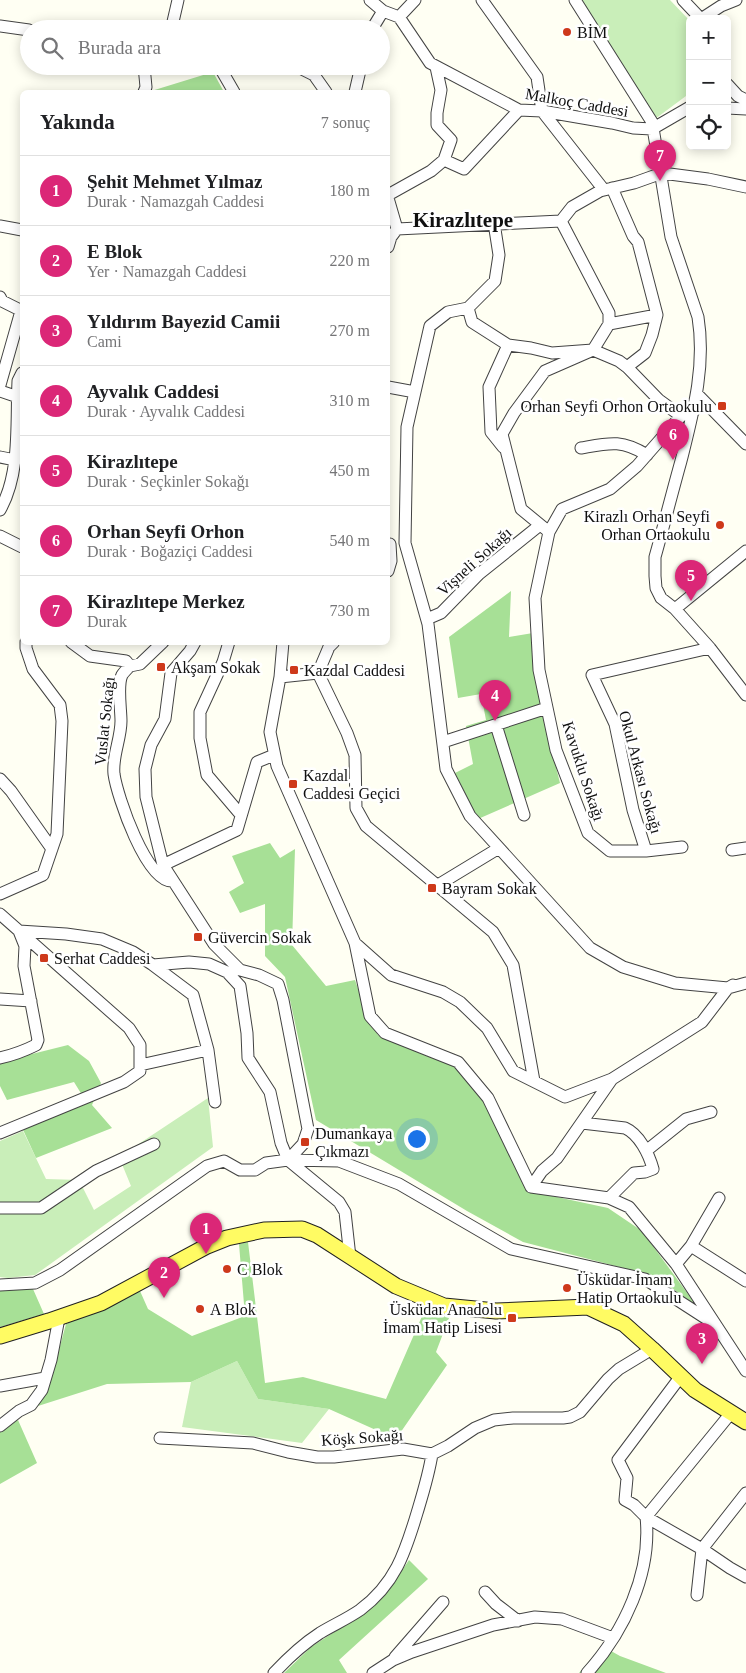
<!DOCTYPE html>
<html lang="tr">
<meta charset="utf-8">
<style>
:root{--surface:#fff;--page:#f2f2f2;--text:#202124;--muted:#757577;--line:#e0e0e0;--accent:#db2777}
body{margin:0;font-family:"Times New Roman",serif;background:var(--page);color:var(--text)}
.controls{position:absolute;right:15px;top:15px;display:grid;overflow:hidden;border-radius:8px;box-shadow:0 2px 12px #0003}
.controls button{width:45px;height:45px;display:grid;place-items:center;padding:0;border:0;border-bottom:1px solid var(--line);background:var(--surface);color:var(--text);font:25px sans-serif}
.you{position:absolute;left:416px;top:1138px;width:18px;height:18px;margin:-12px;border:4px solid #fff;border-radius:50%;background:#1a73e8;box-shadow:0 0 0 8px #1a73e833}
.badge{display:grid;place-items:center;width:32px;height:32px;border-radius:50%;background:var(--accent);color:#fff;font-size:16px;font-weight:700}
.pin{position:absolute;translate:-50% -41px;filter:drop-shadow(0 1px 2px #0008)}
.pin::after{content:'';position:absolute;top:26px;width:18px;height:15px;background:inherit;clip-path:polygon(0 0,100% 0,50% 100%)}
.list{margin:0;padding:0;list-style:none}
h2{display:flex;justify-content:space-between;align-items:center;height:65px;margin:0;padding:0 20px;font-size:21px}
h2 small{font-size:16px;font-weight:400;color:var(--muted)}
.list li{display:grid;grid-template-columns:32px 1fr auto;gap:15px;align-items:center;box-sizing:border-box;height:70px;padding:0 20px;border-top:1px solid var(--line)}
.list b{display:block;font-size:19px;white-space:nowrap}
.list p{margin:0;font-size:16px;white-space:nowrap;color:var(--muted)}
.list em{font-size:16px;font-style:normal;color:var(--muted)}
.icon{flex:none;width:28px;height:28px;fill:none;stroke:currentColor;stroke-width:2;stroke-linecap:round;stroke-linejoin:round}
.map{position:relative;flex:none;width:746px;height:1673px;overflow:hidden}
.search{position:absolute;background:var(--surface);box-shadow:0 2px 12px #0003;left:20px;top:20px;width:370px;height:55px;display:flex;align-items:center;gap:12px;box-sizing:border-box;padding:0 18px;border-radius:28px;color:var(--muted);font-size:19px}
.panel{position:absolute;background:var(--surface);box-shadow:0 2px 12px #0003;left:20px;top:90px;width:370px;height:555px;border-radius:8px}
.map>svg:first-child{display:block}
.green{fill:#c9eeb9}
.forest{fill:#a7e096}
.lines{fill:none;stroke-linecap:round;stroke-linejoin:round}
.minor-casing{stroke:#434343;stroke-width:13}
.major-casing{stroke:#212121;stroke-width:17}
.minor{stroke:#fff;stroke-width:11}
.major{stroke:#fffb63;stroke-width:15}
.poi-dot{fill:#ce391b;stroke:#fff;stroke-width:2}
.labels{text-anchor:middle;stroke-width:5;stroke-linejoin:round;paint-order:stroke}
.poi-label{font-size:16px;fill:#101010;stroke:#fff;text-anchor:start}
.street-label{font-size:16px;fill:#101010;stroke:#fff}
.district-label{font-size:21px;font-weight:bold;fill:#101010;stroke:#fff}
</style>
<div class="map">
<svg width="746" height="1673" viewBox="0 0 746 1673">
<rect width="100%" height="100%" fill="#fffff3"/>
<path class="green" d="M 581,0 L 670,0 L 690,21 L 690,95 L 686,96 L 655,119 Z
M 208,1098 L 213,1147 L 35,1275 L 8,1278 L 0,1277 L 0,1141 L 23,1131 L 46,1179 L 79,1180 L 94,1210 L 131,1186 L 119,1157 Z
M 237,1361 L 258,1399 L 329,1409 L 302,1443 L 182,1427 L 191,1382 Z"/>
<path class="forest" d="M 213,72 L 224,92 L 148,92 Z
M 511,591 L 509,637 L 533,633 L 544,719 L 560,783 L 478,819 L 455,773 L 473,764 L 466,726 L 486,720 L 481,694 L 458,698 L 449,637 Z
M 270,843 L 280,858 L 295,849 L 292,945 L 326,986 L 355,980 L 368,1018 L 378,1035 L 454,1066 L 484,1100 L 529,1191 L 608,1208 L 642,1231 L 696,1305 L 654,1276 L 523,1242 L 467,1211 L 316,1120 L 285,977 L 265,956 L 265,904 L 240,913 L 229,892 L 244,883 L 232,856 Z
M 68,1045 L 89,1061 L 101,1083 L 92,1105 L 112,1128 L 36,1158 L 19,1121 L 82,1095 L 74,1082 L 7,1100 L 0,1086 L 0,1062 Z
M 248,1242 L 265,1383 L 303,1377 L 386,1399 L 426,1307 L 449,1318 L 436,1352 L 447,1365 L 396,1439 L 329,1409 L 258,1399 L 237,1361 L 191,1382 L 107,1384 L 38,1406 L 53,1372 L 66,1324 L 140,1291 L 148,1309 L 192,1336 L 245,1316 L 239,1244 Z
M 0,1289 L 33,1289 L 44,1314 L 0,1327 Z
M 18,1420 L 37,1463 L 0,1484 L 0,1430 Z
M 409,1560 L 428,1579 L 339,1660 L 347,1673 L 284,1673 L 311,1647 L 356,1618 L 385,1595 Z
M 602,1646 L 620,1656 L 666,1673 L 579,1673 Z"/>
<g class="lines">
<defs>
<path id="minor" d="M 370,0 L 383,11 L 399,17 L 430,63 L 519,110 L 542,111 L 612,123 L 633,128 L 652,129
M 482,0 L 537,77 L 542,111 L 604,190
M 575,0 L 652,122 L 671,237 L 698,317 C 706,367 693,413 681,461 C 672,493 664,525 655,557 L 655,576 L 656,588 L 661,598 L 675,609 L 710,648 L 746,695
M 683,0 L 701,19
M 399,17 L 415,0
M 701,19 L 721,6 L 736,0
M 0,26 L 29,30
M 172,26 L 178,0
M 157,29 L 176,25 L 183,29
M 372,29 L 383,11
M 219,66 L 234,92
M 296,66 L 314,75 L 326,92
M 727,84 L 738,96 L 746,100
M 144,92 L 146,87 L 144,66
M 355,92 L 361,66
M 727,108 L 746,109
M 652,129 L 690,107
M 444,160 L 464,169 L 519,110
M 612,188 L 633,236 L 638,242 L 657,315 L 652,335 L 645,353 L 627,367
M 388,195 L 431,171 L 444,160 L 451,140 L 437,125 L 437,113 L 441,90 L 436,67
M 388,198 L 397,229 L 391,237 L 388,247
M 494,223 L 499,255 L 495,281 L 468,308 L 448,312 L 430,326 L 407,427 L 405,543 L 428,624 L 446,769 L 470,816 L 590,948 L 623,967 L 675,983 L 728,988 L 746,983
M 0,226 L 22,230
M 397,229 L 561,221 L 572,207 L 600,191 L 634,183 L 662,173 L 708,179 L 746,187
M 0,297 L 2,301 L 22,311
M 468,308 L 472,322 L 508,345 L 531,348 L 552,353 L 593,350 L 619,361 L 627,367 L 659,400 L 681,416
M 609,324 L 657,315
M 0,385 L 21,311
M 388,387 L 415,392
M 0,391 L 18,397
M 698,395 L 746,444
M 503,447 L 491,432 L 489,387 L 508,345
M 581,448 C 609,443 621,439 647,455
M 0,457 L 15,460
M 0,510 C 21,473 16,423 18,381 L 22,373
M 549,532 L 521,509 L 502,434 L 514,413 L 545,371 L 593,350 L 609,324 L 609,313 L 561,221
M 0,536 L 22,547
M 388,571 L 391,561 L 390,544
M 675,609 L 746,551
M 427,619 L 441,613 L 479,574 L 540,525
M 71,642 L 90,656 L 126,661 L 130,666 L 140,664 L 163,642
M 195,642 L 190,651 L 171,673 L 165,719 L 151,745 L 145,769 L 146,797 L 163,865 L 214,944 L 240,970 L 259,975 L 278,984 L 283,1000 L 308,1129 L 303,1144 L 288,1160
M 229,642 L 223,662 L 200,712 L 200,738 L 207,775 L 241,815
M 283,642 L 280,677 L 270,732 L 277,766 L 355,943 L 370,1016 L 385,1033 L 458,1062 L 488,1098 L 531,1187 L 609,1198 L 629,1207 L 676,1264 L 746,1371
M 130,666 C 128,668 124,672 122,675 C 117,685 121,709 121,721 C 121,739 112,756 114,774 C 117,796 147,884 173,881
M 318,673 L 329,647 L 334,642
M 280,677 L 318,673 L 347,733 L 355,755 L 356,808 L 366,826 L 493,932 L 513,965 L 534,1081
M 496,725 L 524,815
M 443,742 L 547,708
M 0,779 L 11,791 L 52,849
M 682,847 L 646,851 L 610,851 L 588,833 L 556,750 L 539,670 L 535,598 L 549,532 L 562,509 L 610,489 L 637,466 L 681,416 L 694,411
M 732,850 L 746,848
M 646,851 L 633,810 L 615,724 L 592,675 L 710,648
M 163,865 L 237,830 L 257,762 L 274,755
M 438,885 L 499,848
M 0,894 L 43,875 L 57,834 L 62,721 L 60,705 L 33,669 L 26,648 L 26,642
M 0,914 L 129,1028 L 140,1045 L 140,1071 L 124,1082 L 0,1133
M 355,943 L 391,975 L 443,992 L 460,1002 L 487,1028 L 513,1071 L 565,1097 L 612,1079
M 153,965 L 193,995 L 208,1050 L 215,1102
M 0,999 L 31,1001
M 0,1058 C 13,1055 24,1051 36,1045 L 38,1040 L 24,966 L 25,946 L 19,931 L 66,934 L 102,939 L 133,952 L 153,965 L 189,962 L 209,964 L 227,972 L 240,986 L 247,1033 L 248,1058 L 270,1092 L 281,1143 L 288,1160 L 339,1202 L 345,1212 L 350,1257
M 140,1065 L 208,1050
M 582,1123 L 625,1128 C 639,1134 649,1154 653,1169 L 645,1172 L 634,1173 L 609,1198
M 646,1151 L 686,1119 L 711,1112
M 531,1187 L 542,1171 L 557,1158 L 612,1079 L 702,1022 L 728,988 L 733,985
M 0,1208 L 41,1208 L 96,1171 L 154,1144
M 691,1246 L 719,1198
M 676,1264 L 691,1246 L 746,1281
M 0,1285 L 35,1283 L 60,1270 L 207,1166 L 224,1161 L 240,1170 L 255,1170 L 266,1163 L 288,1160 L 339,1161 L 399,1184 L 511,1249 L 645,1279 L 713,1323
M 681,1376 L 618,1460 L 627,1478 L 625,1500 L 634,1505 L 646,1517 L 702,1549 L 730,1568 L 746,1577
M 0,1386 L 45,1378
M 0,1426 L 19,1411 L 31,1405 L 42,1390 L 51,1360 L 59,1318
M 160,1438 L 253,1443 L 288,1452 L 317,1457 L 334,1457 L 403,1449 L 432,1454 L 448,1446 L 475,1428 L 494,1420 L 513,1418 L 563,1418 L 570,1417 L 580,1412 L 608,1379 L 619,1369 L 652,1349
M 485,1592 L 496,1604 L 518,1621
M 697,1595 L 702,1549 L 746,1493
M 395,1657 L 443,1602
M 274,1673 C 288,1658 303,1644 320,1633 C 333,1625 347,1619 360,1610 C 395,1584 405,1553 417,1513 C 423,1493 429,1474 432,1454
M 373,1673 L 393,1660 L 412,1652 L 493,1625 L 535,1617 L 562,1619 L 613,1638
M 587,1673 C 624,1632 652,1573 646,1517 L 731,1413"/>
<path id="major" d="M 0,1336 L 49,1321 L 101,1303 L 207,1246 L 227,1238 L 264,1230 L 302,1229 L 317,1235 L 396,1286 L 444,1306 L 496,1311 L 588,1307 L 624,1324 L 652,1349 L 695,1390 L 746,1422"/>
</defs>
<use href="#minor" class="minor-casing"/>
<use href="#major" class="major-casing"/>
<use href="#minor" class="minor"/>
<use href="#major" class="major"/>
</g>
<g class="poi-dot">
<circle cx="567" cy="32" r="5"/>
<rect x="717" y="401" width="10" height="10" rx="2.5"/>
<circle cx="720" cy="525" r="5"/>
<rect x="156" y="662" width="10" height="10" rx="2.5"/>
<rect x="289" y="665" width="10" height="10" rx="2.5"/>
<rect x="288" y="779" width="10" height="10" rx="2.5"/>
<rect x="427" y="883" width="10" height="10" rx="2.5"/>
<rect x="193" y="932" width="10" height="10" rx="2.5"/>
<rect x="39" y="953" width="10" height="10" rx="2.5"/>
<rect x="300" y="1137" width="10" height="10" rx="2.5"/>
<circle cx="227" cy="1269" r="5"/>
<circle cx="567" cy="1288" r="5"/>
<circle cx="200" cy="1309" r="5"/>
<rect x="507" y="1313" width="10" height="10" rx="2.5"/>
</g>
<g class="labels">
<g class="poi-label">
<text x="577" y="38">BİM</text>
<text x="712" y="412" text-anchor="end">Orhan Seyfi Orhon Ortaokulu</text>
<text x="710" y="522" text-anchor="end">Kirazlı Orhan Seyfi<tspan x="710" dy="18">Orhan Ortaokulu</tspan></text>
<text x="171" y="673">Akşam Sokak</text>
<text x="304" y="676">Kazdal Caddesi</text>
<text x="303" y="781">Kazdal<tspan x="303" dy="18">Caddesi Geçici</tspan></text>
<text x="442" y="894">Bayram Sokak</text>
<text x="208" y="943">Güvercin Sokak</text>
<text x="54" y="964">Serhat Caddesi</text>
<text x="315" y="1139">Dumankaya<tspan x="315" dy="18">Çıkmazı</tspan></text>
<text x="237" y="1275">C Blok</text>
<text x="577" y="1285">Üsküdar İmam<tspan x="577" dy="18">Hatip Ortaokulu</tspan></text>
<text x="210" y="1315">A Blok</text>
<text x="502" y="1315" text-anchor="end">Üsküdar Anadolu<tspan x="502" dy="18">İmam Hatip Lisesi</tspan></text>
</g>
<g class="street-label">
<text transform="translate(577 102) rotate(10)" y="6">Malkoç Caddesi</text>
<text transform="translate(474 561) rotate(-42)" y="6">Vişneli Sokağı</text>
<text transform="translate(104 721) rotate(-84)" y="6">Vuslat Sokağı</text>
<text transform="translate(584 771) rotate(72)" y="6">Kavuklu Sokağı</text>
<text transform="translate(641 772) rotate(75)" y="6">Okul Arkası Sokağı</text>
<text transform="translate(362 1437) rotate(-4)" y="6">Köşk Sokağı</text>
</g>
<g class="district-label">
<text x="463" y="227">Kirazlıtepe</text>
</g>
</g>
</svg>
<div class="controls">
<button>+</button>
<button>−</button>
<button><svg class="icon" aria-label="locate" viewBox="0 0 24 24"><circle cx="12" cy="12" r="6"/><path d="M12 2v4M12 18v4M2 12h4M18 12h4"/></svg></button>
</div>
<div class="you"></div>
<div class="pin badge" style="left:206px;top:1254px">1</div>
<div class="pin badge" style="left:164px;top:1298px">2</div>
<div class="pin badge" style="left:702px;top:1364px">3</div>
<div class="pin badge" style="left:495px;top:721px">4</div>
<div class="pin badge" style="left:691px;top:601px">5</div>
<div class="pin badge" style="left:673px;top:460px">6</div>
<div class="pin badge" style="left:660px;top:181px">7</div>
<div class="search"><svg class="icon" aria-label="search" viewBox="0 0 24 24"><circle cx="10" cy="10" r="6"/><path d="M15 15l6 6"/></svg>Burada ara</div>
<section class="panel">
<h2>Yakında<small>7 sonuç</small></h2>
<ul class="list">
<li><span class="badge">1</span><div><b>Şehit Mehmet Yılmaz</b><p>Durak · Namazgah Caddesi</p></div><em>180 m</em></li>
<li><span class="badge">2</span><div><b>E Blok</b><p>Yer · Namazgah Caddesi</p></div><em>220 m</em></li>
<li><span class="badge">3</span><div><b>Yıldırım Bayezid Camii</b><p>Cami</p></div><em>270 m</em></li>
<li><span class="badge">4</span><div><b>Ayvalık Caddesi</b><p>Durak · Ayvalık Caddesi</p></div><em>310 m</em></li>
<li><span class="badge">5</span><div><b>Kirazlıtepe</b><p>Durak · Seçkinler Sokağı</p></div><em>450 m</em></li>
<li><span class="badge">6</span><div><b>Orhan Seyfi Orhon</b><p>Durak · Boğaziçi Caddesi</p></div><em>540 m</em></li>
<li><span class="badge">7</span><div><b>Kirazlıtepe Merkez</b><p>Durak</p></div><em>730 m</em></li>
</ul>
</section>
</div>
